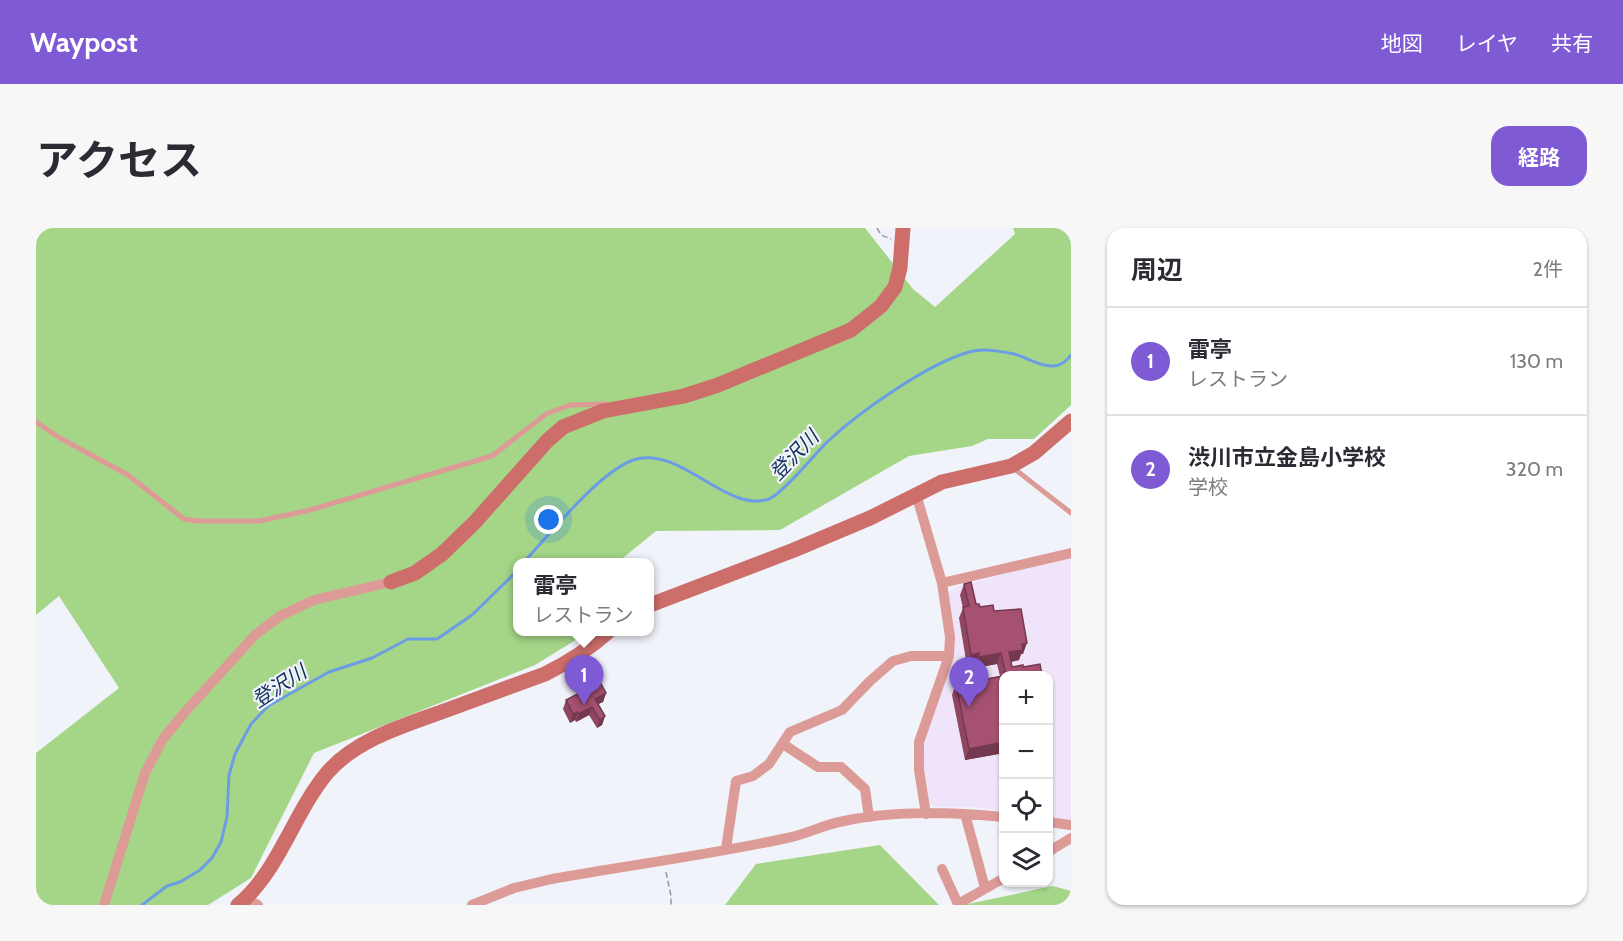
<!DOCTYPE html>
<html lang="ja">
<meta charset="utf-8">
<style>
:root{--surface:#fff;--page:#f7f7f7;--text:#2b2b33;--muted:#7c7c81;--line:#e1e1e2;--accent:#7e5ad4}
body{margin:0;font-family:Cabin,"Noto Sans JP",sans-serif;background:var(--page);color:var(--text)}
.controls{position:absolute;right:18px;bottom:18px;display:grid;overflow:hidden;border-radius:12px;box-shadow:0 2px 4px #0004}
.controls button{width:54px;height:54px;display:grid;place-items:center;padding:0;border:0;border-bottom:2px solid var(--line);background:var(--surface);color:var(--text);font:30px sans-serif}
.you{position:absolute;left:513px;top:292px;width:21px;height:21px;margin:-15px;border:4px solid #fff;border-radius:50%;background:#1a73e8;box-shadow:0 0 0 9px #1a73e833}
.badge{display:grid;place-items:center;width:39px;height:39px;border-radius:50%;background:var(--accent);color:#fff;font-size:20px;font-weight:700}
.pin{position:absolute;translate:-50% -50px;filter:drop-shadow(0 2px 3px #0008)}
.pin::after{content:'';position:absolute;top:32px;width:21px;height:18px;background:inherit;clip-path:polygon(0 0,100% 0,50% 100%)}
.popup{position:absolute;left:477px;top:330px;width:141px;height:78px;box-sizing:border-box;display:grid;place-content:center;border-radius:12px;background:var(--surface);filter:drop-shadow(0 2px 4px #0005);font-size:20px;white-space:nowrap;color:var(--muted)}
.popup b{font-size:22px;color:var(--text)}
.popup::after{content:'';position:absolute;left:50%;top:100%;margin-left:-12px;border:12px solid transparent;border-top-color:var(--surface)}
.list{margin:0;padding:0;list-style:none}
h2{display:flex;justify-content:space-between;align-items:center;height:78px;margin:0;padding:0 24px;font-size:26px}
h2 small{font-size:20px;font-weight:400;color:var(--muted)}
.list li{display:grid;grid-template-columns:39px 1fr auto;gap:18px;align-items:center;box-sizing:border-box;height:108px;padding:0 24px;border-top:2px solid var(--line)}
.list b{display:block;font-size:22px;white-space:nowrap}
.list p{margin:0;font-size:20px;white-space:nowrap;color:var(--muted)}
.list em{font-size:20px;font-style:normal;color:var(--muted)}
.icon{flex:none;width:33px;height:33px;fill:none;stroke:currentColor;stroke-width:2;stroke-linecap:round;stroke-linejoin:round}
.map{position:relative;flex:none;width:1035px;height:677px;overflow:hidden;border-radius:18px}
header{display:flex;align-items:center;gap:36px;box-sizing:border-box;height:84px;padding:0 30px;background:var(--accent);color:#fff}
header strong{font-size:28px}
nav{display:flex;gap:33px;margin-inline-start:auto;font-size:21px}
.intro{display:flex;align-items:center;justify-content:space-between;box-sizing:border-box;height:144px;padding:0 36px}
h1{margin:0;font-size:42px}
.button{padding:15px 27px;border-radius:18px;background:var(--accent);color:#fff;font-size:21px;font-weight:700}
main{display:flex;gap:36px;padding:0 36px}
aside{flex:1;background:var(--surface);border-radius:18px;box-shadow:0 2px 4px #0004}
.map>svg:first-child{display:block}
.education{fill:#efe4f9}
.forest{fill:#a5d687}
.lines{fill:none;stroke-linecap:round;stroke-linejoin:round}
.stream{stroke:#6c9de4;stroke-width:3}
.path{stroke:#96979c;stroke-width:1.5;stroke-dasharray:6 3;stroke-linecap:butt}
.lane{stroke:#dd9b97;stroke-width:5}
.street{stroke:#dd9b97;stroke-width:10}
.secondary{stroke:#cd6e6b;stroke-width:15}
.wall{fill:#8f4661}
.shaded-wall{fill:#74394f}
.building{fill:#a65171;stroke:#74394f;stroke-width:1.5}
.labels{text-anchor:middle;stroke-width:4.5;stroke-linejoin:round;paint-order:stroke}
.water-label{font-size:20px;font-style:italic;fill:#0d2d59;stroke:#f1f3fa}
</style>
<header>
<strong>Waypost</strong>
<nav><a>地図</a><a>レイヤ</a><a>共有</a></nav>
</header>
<div class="intro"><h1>アクセス</h1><a class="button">経路</a></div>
<main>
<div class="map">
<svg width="1035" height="677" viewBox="0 0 1035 677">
<rect width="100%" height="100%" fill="#f1f3fa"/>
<path class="education" d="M 1035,329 L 1035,592 L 1013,589 L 1012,448 L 968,448 L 967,583 L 935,579 L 899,579 L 894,576 L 887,536 L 889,510 L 919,417 L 912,365 L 920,359 Z"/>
<path class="forest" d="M 0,0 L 829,0 L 877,61 L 899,79 L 979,6 L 977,0 L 1035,0 L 1035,177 L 998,211 L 952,211 L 936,218 L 873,228 L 744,302 L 620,303 L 582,334 L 482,334 L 482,404 L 546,404 L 543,410 L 499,437 L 278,525 L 215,650 L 172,677 L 0,677 L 0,525 L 83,460 L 23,368 L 0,387 Z
M 844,617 L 903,677 L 689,677 L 720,636 Z
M 1017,658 L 1035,663 L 1035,677 L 927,677 Z"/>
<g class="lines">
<path class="stream" d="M 488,334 C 514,306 562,245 597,232 C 643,216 691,286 733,271 C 747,265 778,227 791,214 C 823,184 891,136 933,124 C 947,120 963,123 978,126 C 997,131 1019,150 1035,127
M 106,677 L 131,658 L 144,654 L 164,642 L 176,630 L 185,614 L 191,589 L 193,547 L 199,526 L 215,496 L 232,478 L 293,444 L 336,430 L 372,411 L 401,411 L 436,387 L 482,342"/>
<path class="path" d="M 841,0 L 845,7 L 855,11
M 630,644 L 635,668 L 635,677"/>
<path class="lane" d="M 0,194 L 24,210 L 92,247 L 148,291 L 161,293 L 223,293 L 274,282 L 456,228 L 510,186 L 534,177 L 570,176
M 976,239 L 1035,285"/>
<path class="street" d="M 880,266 L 906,355 L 1035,325
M 747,516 L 782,539 L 805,539 L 829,561 L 833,589
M 890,586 L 883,542 L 883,514 L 913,428 L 914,409 L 906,355
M 929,586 L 949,660
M 1012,594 L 1035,597
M 690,621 L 700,553 L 717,548 L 733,536 L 754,504 L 806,482 L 834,453 L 857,433 L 875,428 L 913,428
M 1012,624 L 1035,610
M 906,641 L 922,676 L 968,650
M 210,670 L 222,677
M 68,677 L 109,545 L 127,511 L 149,484 L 219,407 L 244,388 L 278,372 L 355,354
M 436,677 L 478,660 L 516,651 C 594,637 673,627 751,610 C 768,607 785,598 803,594 C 856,582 914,584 968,589"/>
<path class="secondary" d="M 355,354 L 379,345 L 406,326 L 439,294 L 511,213 L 527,199 L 567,183 L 648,168 L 682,157 L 815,102 L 845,78 L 859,59 L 864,40 L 867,0
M 614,377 L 758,322 L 834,290 L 906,254 L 975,238 L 998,225 L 1035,193
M 202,677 C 243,643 257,586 291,545 C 320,511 370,497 411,482 C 443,470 476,458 509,446 C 533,434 552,422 572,404"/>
</g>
<path class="wall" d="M 928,356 L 940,376 L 944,379 L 958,383 L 987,426 L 985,426 L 983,432 L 975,434 L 976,439 L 987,439 L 968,447 L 968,525 L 929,532 L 916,467 L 920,456 L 921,455 L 924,447 L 934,454 L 964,448 L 961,436 L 939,440 L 939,436 L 931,438 L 923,390 L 927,380 L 924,367 Z
M 570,465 L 567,474 L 562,476 L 569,488 L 566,497 L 561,500 L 553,487 L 540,494 L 539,492 L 534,495 L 527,481 L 530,472 Z"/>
<path class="shaded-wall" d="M 991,415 L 987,426 L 985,426 L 983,432 L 969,435 L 973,424 L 986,416 Z
M 943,425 L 939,436 L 931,438 L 935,427 Z
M 965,425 L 961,436 L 939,440 L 943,429 Z
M 570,465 L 567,474 L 556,479 L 559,471 Z
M 556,479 L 553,487 L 540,494 L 543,486 Z
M 542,484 L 539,492 L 534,495 L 537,486 Z
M 569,488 L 566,497 L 561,500 L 564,492 Z
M 968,514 L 968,525 L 929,532 L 933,521 Z"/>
<path class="building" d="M 935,354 L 940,376 L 943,376 L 944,379 L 957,377 L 958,383 L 985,381 L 991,415 L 986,416 L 987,422 L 973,424 L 976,439 L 987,437 L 987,439 L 1004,436 L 1006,447 L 968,447 L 970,447 L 965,425 L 943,429 L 943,425 L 935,427 L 927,379 L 933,378 L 928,356 Z
M 932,446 L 934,454 L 968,448 L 968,514 L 933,521 L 920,456 L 926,455 L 924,447 Z
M 564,454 L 570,465 L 559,471 L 569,488 L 564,492 L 556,479 L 543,486 L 542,484 L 537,486 L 530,472 Z
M 1012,492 L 1015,505 L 1012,506 Z"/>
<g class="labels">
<g class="water-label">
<text transform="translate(758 227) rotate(-46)" y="7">登沢川</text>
<text transform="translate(243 458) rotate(-33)" y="7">登沢川</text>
</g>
</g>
</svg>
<div class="controls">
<button>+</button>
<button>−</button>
<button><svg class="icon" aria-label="locate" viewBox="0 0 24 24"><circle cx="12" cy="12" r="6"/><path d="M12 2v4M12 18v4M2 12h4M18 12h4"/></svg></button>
<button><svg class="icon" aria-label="layers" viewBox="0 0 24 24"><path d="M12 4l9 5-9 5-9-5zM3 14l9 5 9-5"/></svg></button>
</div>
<div class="you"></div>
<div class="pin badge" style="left:548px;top:477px">1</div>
<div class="popup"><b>雷亭</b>レストラン</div>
<div class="pin badge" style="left:933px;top:479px">2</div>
</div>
<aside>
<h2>周辺<small>2件</small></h2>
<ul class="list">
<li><span class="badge">1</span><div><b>雷亭</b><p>レストラン</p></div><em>130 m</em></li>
<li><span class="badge">2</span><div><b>渋川市立金島小学校</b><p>学校</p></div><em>320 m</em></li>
</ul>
</aside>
</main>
